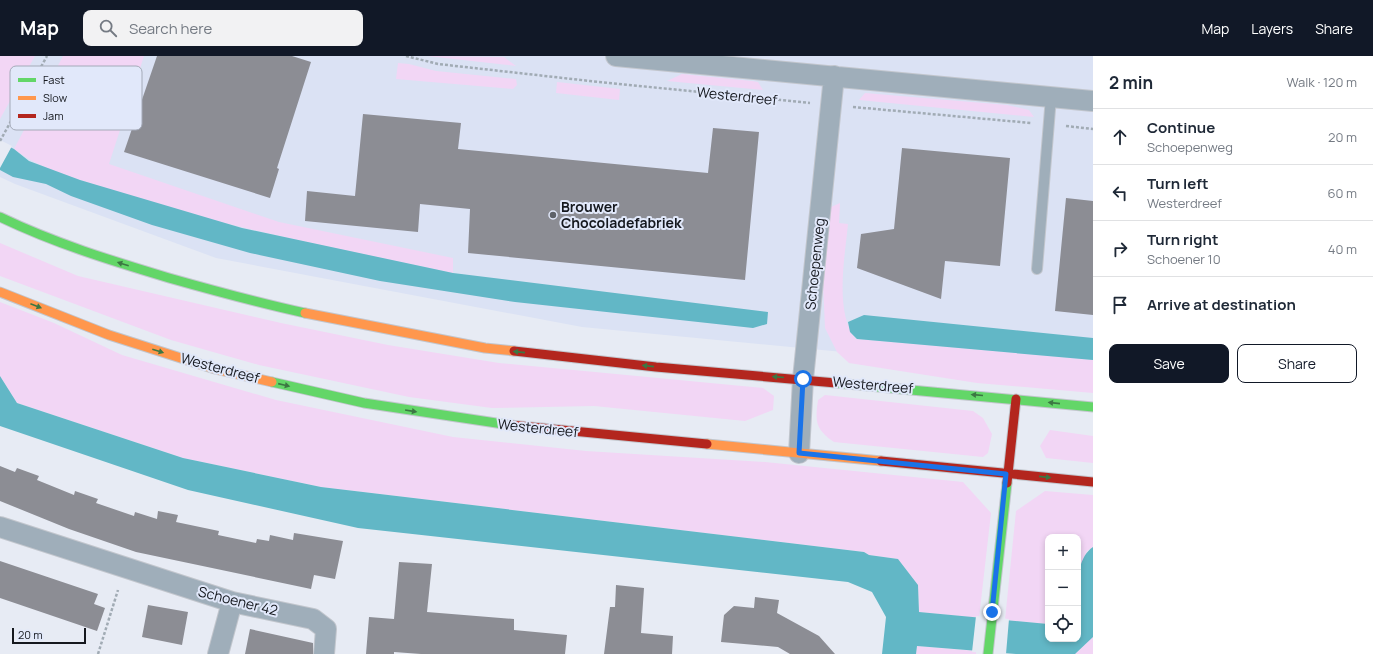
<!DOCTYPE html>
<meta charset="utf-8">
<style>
:root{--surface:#fff;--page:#f2f2f3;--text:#1f2937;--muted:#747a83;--line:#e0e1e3;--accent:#111827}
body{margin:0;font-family:Manrope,sans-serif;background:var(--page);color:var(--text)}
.controls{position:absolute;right:12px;bottom:12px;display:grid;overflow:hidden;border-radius:8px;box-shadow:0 2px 6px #0003}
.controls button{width:36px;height:36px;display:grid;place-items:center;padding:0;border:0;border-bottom:1px solid var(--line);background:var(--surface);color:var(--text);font:20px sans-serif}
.scale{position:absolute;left:12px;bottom:10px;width:74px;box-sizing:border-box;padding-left:4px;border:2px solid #15181e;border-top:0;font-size:11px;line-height:14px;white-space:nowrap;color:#15181e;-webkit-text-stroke:3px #e1e8fa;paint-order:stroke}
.stop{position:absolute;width:12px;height:12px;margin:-9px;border:3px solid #1a73e8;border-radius:50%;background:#fff}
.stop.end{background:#1a73e8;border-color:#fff;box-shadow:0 1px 4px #0008}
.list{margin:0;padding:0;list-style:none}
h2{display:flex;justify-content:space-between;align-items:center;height:52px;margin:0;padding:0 16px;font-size:17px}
h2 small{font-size:13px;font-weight:400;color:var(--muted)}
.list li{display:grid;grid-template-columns:26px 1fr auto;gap:12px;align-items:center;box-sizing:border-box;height:56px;padding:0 16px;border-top:1px solid var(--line)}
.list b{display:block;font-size:15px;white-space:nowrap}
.list p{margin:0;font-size:13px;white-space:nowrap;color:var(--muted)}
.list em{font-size:13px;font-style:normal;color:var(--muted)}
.actions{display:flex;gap:8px;padding:12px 16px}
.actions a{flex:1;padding:9px 0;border:1px solid var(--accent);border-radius:8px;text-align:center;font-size:14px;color:var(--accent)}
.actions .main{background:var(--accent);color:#fff}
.icon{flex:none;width:22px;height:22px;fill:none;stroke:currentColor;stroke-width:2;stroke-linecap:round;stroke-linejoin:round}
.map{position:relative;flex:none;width:1093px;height:598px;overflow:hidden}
header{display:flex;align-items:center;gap:24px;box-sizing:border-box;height:56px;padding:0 20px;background:var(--accent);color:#fff}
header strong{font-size:19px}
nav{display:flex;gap:22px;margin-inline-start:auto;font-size:14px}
.search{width:280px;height:36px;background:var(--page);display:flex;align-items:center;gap:10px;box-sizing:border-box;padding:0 14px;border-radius:8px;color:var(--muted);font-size:15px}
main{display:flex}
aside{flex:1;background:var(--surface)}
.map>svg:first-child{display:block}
.built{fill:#dbe2f4}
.green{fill:#f2d6f5}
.water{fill:#62b7c6}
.pier{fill:#e7ebf4}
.building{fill:#8c8d94}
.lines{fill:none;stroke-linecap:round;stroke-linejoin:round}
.lane-casing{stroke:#c2c6cd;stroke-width:12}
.street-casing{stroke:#c2c6cd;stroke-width:22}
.fast-casing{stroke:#c2c6cd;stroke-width:11}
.slow-casing{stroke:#c2c6cd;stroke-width:11}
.jam-casing{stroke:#c2c6cd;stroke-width:11}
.path{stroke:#a1abb4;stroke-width:2.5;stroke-dasharray:3 2;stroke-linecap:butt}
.lane{stroke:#9faeba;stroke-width:10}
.street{stroke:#9faeba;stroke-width:20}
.fast{stroke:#63d668;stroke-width:9}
.slow{stroke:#ff974d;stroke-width:9}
.jam{stroke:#b3261e;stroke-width:9}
.oneway{fill:#3c7743}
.route{stroke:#1a73e8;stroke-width:5}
.poi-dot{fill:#5e6269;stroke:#e1e8fa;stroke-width:1.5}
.labels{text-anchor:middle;stroke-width:4;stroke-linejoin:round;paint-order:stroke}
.street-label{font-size:14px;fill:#15181e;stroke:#e1e8fa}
.poi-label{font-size:14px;font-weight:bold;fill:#15181e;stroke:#e1e8fa;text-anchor:start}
.key{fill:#e1e8fa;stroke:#a4aab8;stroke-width:1}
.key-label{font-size:11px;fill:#15181e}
</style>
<header>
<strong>Map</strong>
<div class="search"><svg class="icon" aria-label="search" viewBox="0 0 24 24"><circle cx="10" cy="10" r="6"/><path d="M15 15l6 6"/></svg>Search here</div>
<nav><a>Map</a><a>Layers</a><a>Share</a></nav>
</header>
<main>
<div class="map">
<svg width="1093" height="598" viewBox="0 0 1093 598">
<rect width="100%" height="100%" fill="#e7ebf4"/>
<path class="built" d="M 0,0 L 1093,0 L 1093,320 L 582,271 L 216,202 L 15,128 L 0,121 Z"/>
<path class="green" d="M 0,0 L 35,0 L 0,63 Z
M 63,0 L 144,0 L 109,108 L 279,166 L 453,202 L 453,217 C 337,192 220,171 108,133 C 76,122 41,114 14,93 Z
M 427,0 L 504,1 L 516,10 Z
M 398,7 L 409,8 L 436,15 L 516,23 L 517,29 L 513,33 L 396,23 Z
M 682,18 L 752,25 L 758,26 L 763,34 L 667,25 Z
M 557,26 L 620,33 L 619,44 L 556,37 Z
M 865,37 L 1007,49 L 1029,54 L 1034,61 L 859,44 Z
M 840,147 L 839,167 L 848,168 C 845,200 834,257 856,283 L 1093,304 L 1093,337 L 977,327 L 849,307 L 837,296 L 825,272 L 823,227 L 831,151 Z
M 0,187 L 78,220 L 281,267 L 388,289 L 499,307 L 763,332 L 774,340 L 773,354 L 745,365 L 594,350 L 492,352 L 409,341 L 259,309 L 171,284 L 0,220 Z
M 0,246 L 54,267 L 122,299 L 276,344 L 453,381 L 586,395 L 765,406 L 963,426 L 991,457 L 979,562 L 919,556 L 918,529 L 898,503 L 869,499 L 864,496 L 321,431 L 183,402 L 17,347 L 0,320 Z
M 825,339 L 973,355 L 983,362 L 992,378 L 988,397 L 983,401 L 973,400 L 834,386 C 815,373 815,365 818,344 Z
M 1050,374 L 1093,380 L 1093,407 L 1046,402 L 1040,390 Z
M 1045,435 L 1093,439 L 1093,491 L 1087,495 L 1078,518 L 1078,481 L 1048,481 L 1048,568 L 1005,564 L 1016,455 Z
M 1093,581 L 1093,598 L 1075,598 Z
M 917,590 L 976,595 L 976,598 L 916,598 Z"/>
<path class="water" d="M 0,86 L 14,93 L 29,105 L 80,124 L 242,172 L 453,217 L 768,256 L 767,268 L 753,272 L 515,246 L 380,225 L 250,197 L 152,169 L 71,140 L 46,128 L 13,121 L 0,114 Z
M 864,259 L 1093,282 L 1093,304 L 857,283 L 850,276 L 848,266 Z
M 0,320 L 17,347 L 183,402 L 321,431 L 864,496 L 869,499 L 898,503 L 918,529 L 919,556 L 1048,568 L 1048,583 L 1078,583 C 1078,558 1070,506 1093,491 L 1093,581 L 1075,598 L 1016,598 L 917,590 L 916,598 L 882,598 L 886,561 L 872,536 L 848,526 L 358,472 L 188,434 L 0,370 Z"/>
<path class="pier" d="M 0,84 L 12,90 L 0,112 Z
M 976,560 L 1009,563 L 1006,598 L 972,596 Z"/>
<path class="building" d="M 157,0 L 292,0 L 311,6 L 277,112 L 279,113 L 270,142 L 124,96 Z
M 363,58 L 461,67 L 458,93 L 708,117 L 713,72 L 759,76 L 745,224 L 468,197 L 470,153 L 420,148 L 418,176 L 305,165 L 307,135 L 355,140 Z
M 902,92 L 1010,102 L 1000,210 L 945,205 L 941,243 L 857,212 L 861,178 L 894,173 Z
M 1066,142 L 1093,145 L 1093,259 L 1055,255 Z
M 0,410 L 15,416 L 17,412 L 39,420 L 37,424 L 74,439 L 75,435 L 98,443 L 96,447 L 134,460 L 135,456 L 157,463 L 158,455 L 178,459 L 176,466 L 219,475 L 218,479 L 256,487 L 257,483 L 269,485 L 270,479 L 293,484 L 294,477 L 343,485 L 335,523 L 314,519 L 311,533 L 136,496 L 69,473 L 0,445 Z
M 0,505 L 98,538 L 94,548 L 105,552 L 97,575 L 0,542 Z
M 399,506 L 432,508 L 427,556 L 514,563 L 514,574 L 567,579 L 565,598 L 421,598 L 394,596 L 394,598 L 366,598 L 369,561 L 394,563 Z
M 616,529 L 644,532 L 641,577 L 673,580 L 672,598 L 604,598 L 610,551 L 615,551 Z
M 755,541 L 779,544 L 777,557 L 819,580 L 835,598 L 790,598 L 778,591 L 721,586 L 724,559 L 734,550 L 754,552 Z
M 148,549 L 188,556 L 182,589 L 142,581 Z
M 250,573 L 313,587 L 313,598 L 245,598 Z"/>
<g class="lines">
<defs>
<path id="lane" d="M 1037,213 L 1051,41"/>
<path id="street" d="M 616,0 L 1093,45
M 799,397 L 803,323 L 834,20
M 0,471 L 232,546 L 313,563 L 326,573 L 324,598
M 218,598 L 232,546"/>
<path id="fast" d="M 0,161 C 54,187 112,205 169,222 C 215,235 259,247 305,257
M 272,326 L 364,347 L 510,369
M 836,327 L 1093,351
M 988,598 L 1007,427"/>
<path id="slow" d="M 0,236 L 109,279 L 215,313 L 272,326
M 305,257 L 485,292 L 514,295
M 707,388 L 881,405"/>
<path id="jam" d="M 514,295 L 656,311 L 836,327
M 510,369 L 707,388
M 881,405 L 1093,426
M 1007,427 L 1016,343"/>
</defs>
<use href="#lane" class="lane-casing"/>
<use href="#street" class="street-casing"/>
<use href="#fast" class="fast-casing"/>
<use href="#slow" class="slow-casing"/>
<use href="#jam" class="jam-casing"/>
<path class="path" d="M 406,0 L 438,8 L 590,25 L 810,47
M 853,51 L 1031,67
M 1066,70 L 1093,73
M 0,85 L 47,0
M 98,598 L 118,534"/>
<use href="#lane" class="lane"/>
<use href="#street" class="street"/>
<use href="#fast" class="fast"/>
<use href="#slow" class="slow"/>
<use href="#jam" class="jam"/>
</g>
<defs><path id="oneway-solid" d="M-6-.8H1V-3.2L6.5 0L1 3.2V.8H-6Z"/></defs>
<g class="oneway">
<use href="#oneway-solid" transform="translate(123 208) rotate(-163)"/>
<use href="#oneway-solid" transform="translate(36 250) rotate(21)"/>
<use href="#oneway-solid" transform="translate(158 295) rotate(18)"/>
<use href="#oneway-solid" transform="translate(519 296) rotate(-174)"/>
<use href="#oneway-solid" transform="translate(648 310) rotate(-174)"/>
<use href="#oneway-solid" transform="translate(778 321) rotate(-175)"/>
<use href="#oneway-solid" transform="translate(284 329) rotate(13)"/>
<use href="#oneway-solid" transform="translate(977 339) rotate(-175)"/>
<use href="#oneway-solid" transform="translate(1054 347) rotate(-174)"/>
<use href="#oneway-solid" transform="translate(411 355) rotate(9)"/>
<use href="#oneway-solid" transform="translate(1045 421) rotate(6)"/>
</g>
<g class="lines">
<path class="route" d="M 803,323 L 799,397 L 1006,418 L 992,556"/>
</g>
<circle class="poi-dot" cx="553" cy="159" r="4"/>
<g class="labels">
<g class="street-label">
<text transform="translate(737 40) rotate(6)" y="5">Westerdreef</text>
<text transform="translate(815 208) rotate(-84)" y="5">Schoepenweg</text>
<text transform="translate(220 312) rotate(15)" y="5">Westerdreef</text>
<text transform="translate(873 329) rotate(5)" y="5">Westerdreef</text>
<text transform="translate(538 372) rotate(6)" y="5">Westerdreef</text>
<text transform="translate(238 545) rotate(14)" y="5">Schoener 42</text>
</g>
<g class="poi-label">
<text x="561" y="156">Brouwer<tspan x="561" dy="16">Chocoladefabriek</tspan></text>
</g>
</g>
<rect x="10" y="10" width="132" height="64" rx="6" class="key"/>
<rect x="18" y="22" width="18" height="4" fill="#63d668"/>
<rect x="18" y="40" width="18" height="4" fill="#ff974d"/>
<rect x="18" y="58" width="18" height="4" fill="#b3261e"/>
<g class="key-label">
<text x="43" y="28">Fast</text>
<text x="43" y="46">Slow</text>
<text x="43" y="64">Jam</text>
</g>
</svg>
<div class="controls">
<button>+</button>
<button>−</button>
<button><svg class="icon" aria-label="locate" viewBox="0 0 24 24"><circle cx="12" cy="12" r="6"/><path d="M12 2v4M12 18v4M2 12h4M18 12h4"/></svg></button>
</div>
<div class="scale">20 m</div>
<div class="stop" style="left:803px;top:323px"></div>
<div class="stop end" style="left:992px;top:556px"></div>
</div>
<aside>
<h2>2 min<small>Walk · 120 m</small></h2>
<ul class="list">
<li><svg class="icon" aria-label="ahead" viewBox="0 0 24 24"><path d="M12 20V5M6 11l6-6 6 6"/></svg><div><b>Continue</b><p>Schoepenweg</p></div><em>20 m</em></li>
<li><svg class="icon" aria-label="left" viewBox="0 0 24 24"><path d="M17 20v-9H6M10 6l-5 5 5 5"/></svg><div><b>Turn left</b><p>Westerdreef</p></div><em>60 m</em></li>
<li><svg class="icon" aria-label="right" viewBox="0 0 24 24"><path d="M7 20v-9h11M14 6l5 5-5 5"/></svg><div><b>Turn right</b><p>Schoener 10</p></div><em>40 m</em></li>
<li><svg class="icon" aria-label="arrive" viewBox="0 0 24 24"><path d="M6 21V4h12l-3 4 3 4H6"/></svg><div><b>Arrive at destination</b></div></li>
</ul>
<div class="actions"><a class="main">Save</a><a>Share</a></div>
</aside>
</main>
